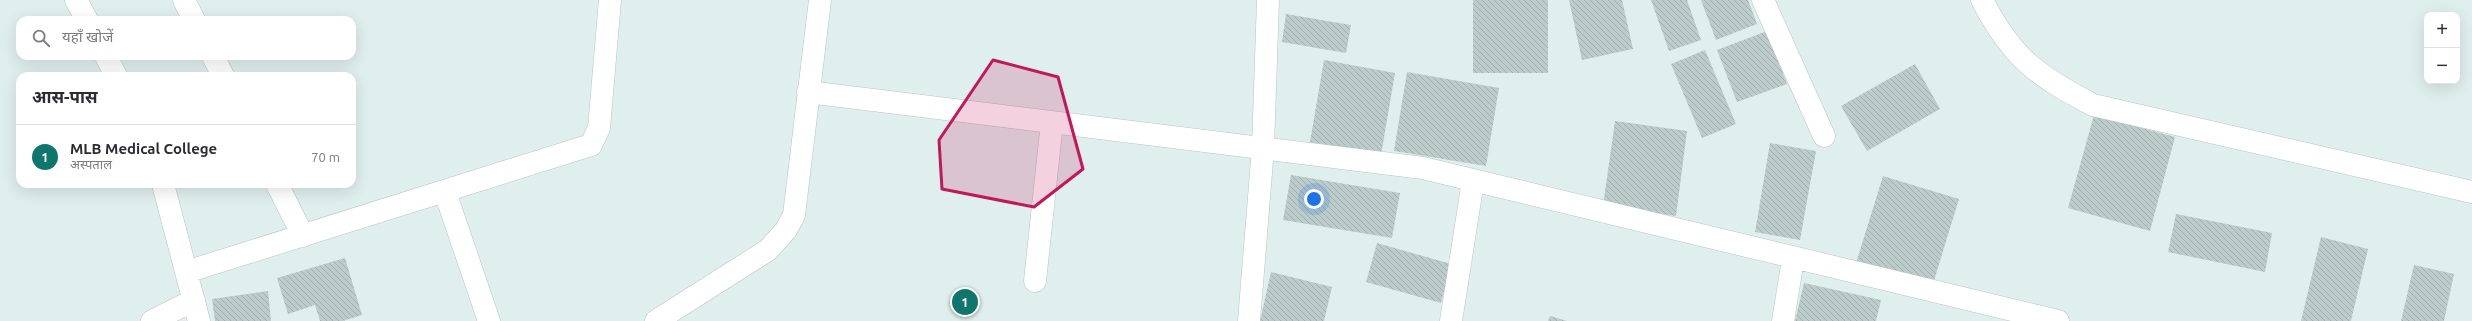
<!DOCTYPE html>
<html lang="hi">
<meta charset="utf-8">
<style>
:root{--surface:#fff;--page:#f7f7f7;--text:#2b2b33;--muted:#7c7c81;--line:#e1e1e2;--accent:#0f766e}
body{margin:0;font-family:Ubuntu,"Noto Sans Devanagari",sans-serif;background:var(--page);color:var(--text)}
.controls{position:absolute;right:12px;top:12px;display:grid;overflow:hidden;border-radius:8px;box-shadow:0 4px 16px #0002}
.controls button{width:36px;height:36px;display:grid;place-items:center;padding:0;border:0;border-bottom:1px solid var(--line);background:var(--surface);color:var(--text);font:20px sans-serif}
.you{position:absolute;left:1314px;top:199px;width:14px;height:14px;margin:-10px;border:3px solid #fff;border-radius:50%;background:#1a73e8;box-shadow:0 0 0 6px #1a73e833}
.badge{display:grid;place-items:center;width:26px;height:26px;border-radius:50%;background:var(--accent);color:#fff;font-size:13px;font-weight:700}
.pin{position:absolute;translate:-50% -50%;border:2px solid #fff;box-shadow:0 1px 4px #0006}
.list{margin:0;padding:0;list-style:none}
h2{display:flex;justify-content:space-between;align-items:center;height:52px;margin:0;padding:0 16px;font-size:17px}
h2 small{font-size:13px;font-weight:400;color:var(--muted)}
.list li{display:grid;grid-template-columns:26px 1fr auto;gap:12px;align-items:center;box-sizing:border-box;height:64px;padding:0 16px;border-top:1px solid var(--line)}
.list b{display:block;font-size:15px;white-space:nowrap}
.list p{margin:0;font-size:13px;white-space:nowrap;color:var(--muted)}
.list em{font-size:13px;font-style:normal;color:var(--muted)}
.icon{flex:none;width:22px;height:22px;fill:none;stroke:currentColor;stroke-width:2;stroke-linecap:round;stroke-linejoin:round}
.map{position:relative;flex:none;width:2472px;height:321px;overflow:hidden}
.search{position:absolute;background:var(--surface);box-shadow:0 4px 16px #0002;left:16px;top:16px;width:340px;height:44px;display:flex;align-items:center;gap:10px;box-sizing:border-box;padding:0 14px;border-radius:12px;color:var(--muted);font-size:15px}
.panel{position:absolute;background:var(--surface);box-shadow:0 4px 16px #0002;left:16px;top:72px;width:340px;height:116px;border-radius:12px}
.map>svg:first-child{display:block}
.building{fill:url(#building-back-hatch)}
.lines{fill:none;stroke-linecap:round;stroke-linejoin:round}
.minor-casing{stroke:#b6c6c5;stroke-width:23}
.minor{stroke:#fff;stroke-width:22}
.marked{fill:#c2185b;fill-opacity:0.2;stroke:#c2185b;stroke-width:3;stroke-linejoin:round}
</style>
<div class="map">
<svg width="2472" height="321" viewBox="0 0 2472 321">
<defs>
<pattern id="building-back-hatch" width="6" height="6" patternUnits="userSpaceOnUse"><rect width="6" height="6" fill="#bccccb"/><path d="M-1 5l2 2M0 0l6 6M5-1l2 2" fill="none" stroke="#a1afae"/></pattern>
</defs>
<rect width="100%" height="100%" fill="#dfefee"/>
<path class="building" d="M 1473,0 L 1548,0 L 1548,73 L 1473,73 Z
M 1569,0 L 1622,0 L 1633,49 L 1582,60 Z
M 1651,0 L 1687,0 L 1701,40 L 1669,51 Z
M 1701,0 L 1748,0 L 1757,24 L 1716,40 Z
M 1286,14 L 1351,25 L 1346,53 L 1282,42 Z
M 1767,31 L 1787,84 L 1737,102 L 1717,50 Z
M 1705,50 L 1736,124 L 1702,138 L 1671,64 Z
M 1324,60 L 1395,73 L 1381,155 L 1310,142 Z
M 1915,64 L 1940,109 L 1867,151 L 1841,106 Z
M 1407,72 L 1499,88 L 1486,166 L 1394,151 Z
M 2094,115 L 2175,137 L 2150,231 L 2068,208 Z
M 1615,121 L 1687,131 L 1676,216 L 1603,206 Z
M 1770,143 L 1816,151 L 1800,240 L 1755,232 Z
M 1291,175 L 1400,193 L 1392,238 L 1283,220 Z
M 1883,176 L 1959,199 L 1932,287 L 1856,263 Z
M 2176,214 L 2272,233 L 2265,272 L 2168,252 Z
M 2321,237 L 2368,249 L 2351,321 L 2301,321 Z
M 1377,243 L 1451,264 L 1441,303 L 1366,282 Z
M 345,258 L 362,315 L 343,321 L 320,321 L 315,305 L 288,314 L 277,278 Z
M 2414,265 L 2454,274 L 2444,321 L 2401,321 Z
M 1271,272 L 1332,287 L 1324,321 L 1260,321 Z
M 1804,283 L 1881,300 L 1876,321 L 1795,321 Z
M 268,291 L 271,321 L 215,321 L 212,299 Z
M 1550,316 L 1567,321 L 1548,321 Z"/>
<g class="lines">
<defs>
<path id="minor" d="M 76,0 L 87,20
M 184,0 L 194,20
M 1763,0 L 1824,136
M 1982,0 C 2012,58 2036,75 2093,105 L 2472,192
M 106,56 L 116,76
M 213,56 L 223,76
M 808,92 L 1423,168 L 2058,321
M 163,184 L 199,321
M 277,184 L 303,236
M 445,192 L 489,321
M 186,272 L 591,145 L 599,128 L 610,0
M 1035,281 L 1052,122
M 152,321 L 194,300
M 656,321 L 768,250 L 786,230 L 794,215 L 820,0
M 1249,321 L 1263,148 L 1268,0
M 1451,321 L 1473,181
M 1783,321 L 1793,259"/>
</defs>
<use href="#minor" class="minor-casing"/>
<use href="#minor" class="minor"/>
</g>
<path class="marked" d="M 993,60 L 1058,77 L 1083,169 L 1034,207 L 942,189 L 939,140 Z"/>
</svg>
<div class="controls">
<button>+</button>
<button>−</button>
</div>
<div class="you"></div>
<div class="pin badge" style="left:965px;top:302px">1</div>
<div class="search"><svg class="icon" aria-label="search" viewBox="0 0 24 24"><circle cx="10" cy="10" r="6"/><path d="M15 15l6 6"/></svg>यहाँ खोजें</div>
<section class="panel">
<h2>आस-पास<small></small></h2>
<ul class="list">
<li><span class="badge">1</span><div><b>MLB Medical College</b><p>अस्पताल</p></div><em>70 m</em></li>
</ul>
</section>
</div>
